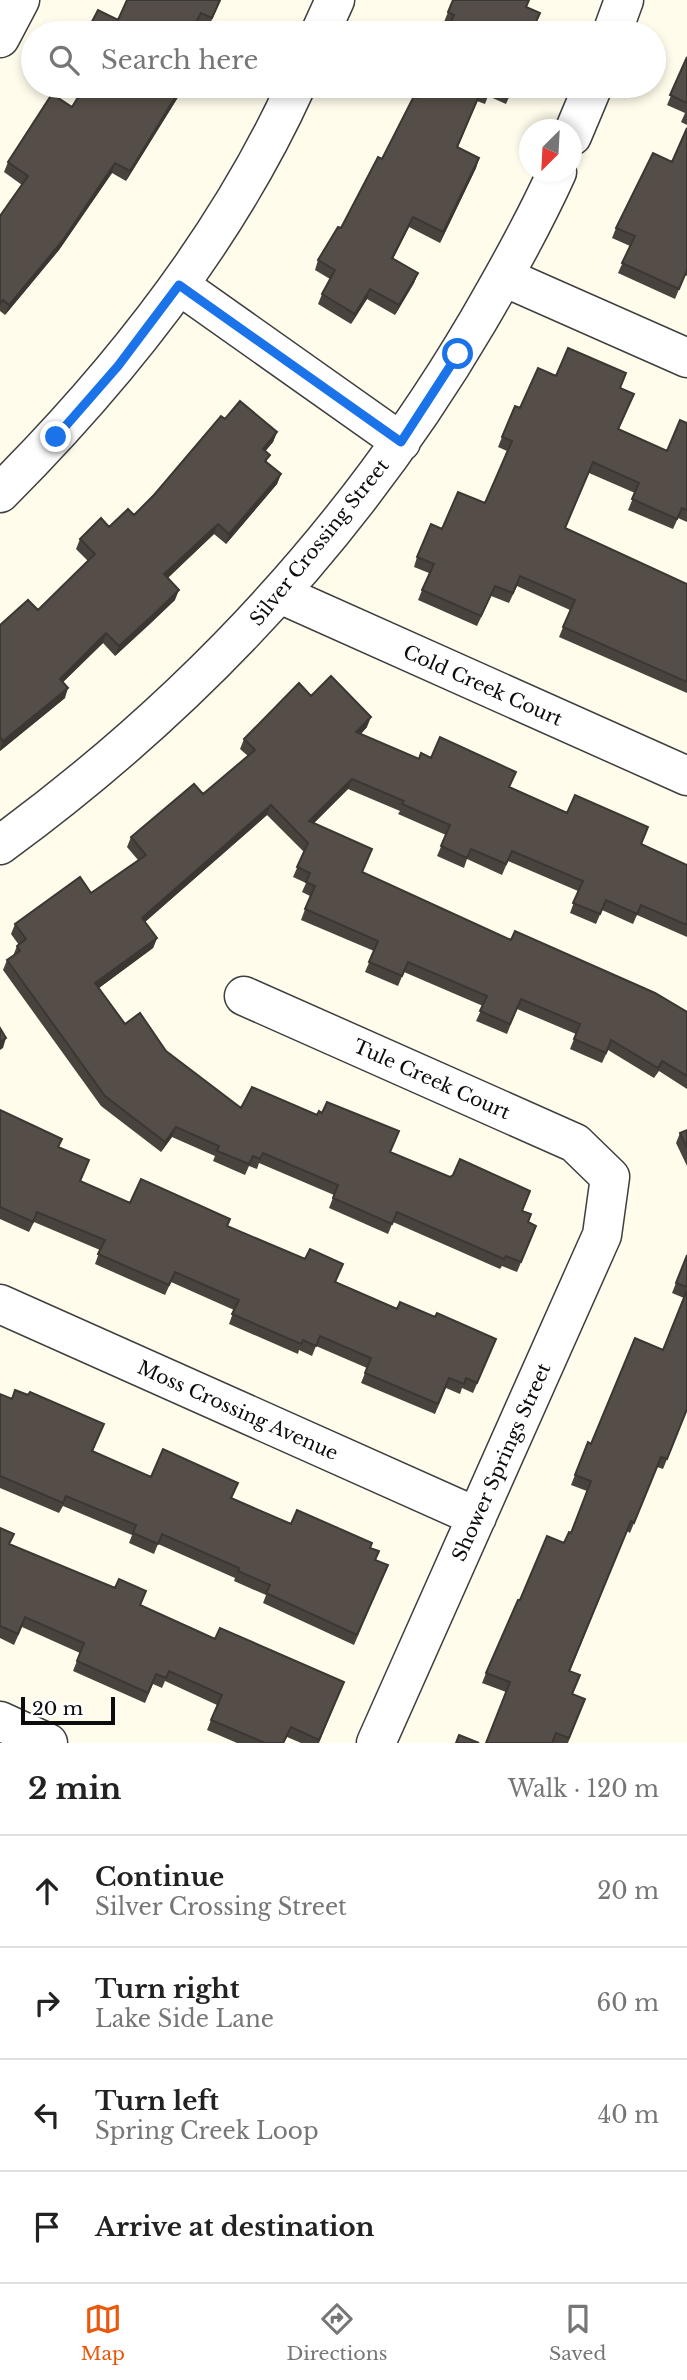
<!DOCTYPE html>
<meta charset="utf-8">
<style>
:root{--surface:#fff;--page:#f6f6f6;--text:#222;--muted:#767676;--line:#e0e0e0;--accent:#ea580c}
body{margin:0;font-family:"Libre Baskerville",serif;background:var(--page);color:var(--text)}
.compass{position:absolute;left:519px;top:119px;width:63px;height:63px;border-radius:50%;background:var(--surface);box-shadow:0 4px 10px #0003;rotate:204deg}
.scale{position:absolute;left:21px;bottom:18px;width:94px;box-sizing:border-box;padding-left:7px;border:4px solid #0c0c0c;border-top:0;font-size:19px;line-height:24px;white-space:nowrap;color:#0c0c0c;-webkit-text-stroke:5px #fff;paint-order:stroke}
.stop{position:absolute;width:21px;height:21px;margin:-16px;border:5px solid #1a73e8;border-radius:50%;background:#fff}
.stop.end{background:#1a73e8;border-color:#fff;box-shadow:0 2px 7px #0008}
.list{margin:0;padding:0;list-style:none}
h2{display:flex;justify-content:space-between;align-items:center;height:91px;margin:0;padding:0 28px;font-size:30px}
h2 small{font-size:23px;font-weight:400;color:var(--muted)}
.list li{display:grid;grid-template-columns:46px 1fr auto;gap:21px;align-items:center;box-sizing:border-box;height:112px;padding:0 28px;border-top:2px solid var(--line)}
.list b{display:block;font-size:26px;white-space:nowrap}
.list p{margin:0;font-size:23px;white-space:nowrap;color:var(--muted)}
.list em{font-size:23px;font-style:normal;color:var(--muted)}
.icon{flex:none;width:38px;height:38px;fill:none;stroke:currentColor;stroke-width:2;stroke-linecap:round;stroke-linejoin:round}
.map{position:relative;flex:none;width:687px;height:1743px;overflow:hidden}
.search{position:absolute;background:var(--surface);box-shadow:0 4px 10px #0003;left:21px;right:21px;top:21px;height:77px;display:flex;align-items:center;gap:18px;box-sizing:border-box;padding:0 24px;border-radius:38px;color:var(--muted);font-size:26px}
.sheet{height:539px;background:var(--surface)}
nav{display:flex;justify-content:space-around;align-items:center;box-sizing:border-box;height:98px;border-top:2px solid var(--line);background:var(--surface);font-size:19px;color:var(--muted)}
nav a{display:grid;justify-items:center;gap:4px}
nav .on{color:var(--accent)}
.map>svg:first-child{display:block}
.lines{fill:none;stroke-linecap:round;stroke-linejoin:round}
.minor-casing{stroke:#3f3f3f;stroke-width:41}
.minor{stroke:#fff;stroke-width:38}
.wall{fill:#49433e}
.shaded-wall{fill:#3c3732}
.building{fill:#554e48;stroke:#3c3732;stroke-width:2}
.route{stroke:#1a73e8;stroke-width:9}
.labels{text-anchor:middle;stroke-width:7;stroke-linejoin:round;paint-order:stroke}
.street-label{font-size:19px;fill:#0c0c0c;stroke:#fff}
</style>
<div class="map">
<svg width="687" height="1743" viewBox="0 0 687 1743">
<rect width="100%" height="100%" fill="#fffcec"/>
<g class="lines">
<defs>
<path id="minor" d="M 320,33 L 335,0
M 612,33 L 624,0
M 0,38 L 20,0
M 572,136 L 593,86
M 504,277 L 687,358
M 179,285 L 401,442
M 0,493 C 118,375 227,238 296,86
M 280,594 L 687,776
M 0,845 C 194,703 356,529 478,321 C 506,273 534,223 557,172
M 244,996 L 575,1143 L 610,1177 L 602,1235 L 376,1743
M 0,1304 L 477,1517
M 0,1721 L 48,1743"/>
</defs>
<use href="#minor" class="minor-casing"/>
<use href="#minor" class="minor"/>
</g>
<path class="wall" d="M 221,0 L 208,28 L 197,23 L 192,33 L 86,33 L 118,20 Z
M 527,7 L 537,23 L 532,33 L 446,33 L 450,25 L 444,22 L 448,12 Z
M 687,57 L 687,125 L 681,122 L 685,113 L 667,105 Z
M 183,86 L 180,94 L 126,181 L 112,173 L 59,250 L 5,315 L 0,311 L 0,216 L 22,185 L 4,172 L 8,162 L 72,107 Z
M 423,86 L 514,86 L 506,104 L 488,96 L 485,104 L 477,101 L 458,147 L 479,158 L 476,168 L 440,243 L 409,227 L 393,259 L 418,273 L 414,283 L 395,315 L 367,299 L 351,324 L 318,304 L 322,294 L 330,279 L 315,270 L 318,260 L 341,228 L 418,98 Z
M 687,128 L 687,276 L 685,275 L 675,299 L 618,273 L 630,246 L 612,238 L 616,228 L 672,162 Z
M 556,376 L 620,388 L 634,394 L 619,429 L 667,451 L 687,423 L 687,522 L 678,518 L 673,529 L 628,510 L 635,493 L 589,473 L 565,528 L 687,584 L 687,693 L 559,637 L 570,610 L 517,586 L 509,603 L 491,596 L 477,626 L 418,600 L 429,573 L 414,567 L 417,557 L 442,529 L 485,503 L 507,451 L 498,447 L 502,437 L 520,408 Z
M 225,419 L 277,432 L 273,442 L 265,451 L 267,463 L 281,474 L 277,484 L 226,544 L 214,534 L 168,578 L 175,600 L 150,624 L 115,656 L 103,643 L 63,682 L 65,698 L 0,751 L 0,625 L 38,610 L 88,561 L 76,549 L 80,539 L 134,515 Z
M 311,696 L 367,727 L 361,734 L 419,759 L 510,787 L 687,865 L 687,937 L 637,915 L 633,924 L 602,910 L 596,924 L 570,913 L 578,891 L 508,861 L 502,875 L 467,859 L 464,868 L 437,856 L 446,835 L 398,814 L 400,811 L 348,789 L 314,823 L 368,859 L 362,872 L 511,940 L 687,1012 L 687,1089 L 659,1071 L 654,1078 L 608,1050 L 602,1063 L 570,1049 L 576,1034 L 517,1009 L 507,1034 L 476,1021 L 483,1006 L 404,972 L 398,986 L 365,972 L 374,951 L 301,920 L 310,896 L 302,892 L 306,883 L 293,877 L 304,852 L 267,815 L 145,922 L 157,938 L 153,948 L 99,988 L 125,1024 L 166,1051 L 241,1108 L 390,1152 L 531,1214 L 528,1223 L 532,1236 L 517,1272 L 502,1266 L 500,1269 L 393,1222 L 388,1234 L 329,1208 L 334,1195 L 259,1163 L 257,1169 L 249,1166 L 245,1175 L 213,1161 L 215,1156 L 172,1137 L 161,1152 L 101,1106 L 3,970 L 7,960 L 13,956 L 17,946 L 19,945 L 11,934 L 15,924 L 91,893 L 138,860 L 127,847 L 131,837 L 203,794 L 248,756 L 240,749 L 244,739 Z
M 0,1110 L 59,1147 L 81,1181 L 130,1203 L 228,1226 L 336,1282 L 492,1349 L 473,1393 L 462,1388 L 460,1394 L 446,1388 L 435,1414 L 361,1383 L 367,1368 L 316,1346 L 312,1356 L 299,1350 L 298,1354 L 229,1324 L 234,1310 L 171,1282 L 165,1295 L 95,1264 L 100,1250 L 34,1222 L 29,1232 L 0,1219 Z
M 687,1130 L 687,1166 L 676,1143 L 680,1133 Z
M 687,1255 L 687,1410 L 663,1469 L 657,1467 L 630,1533 L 627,1531 L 570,1671 L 572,1694 L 585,1699 L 568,1743 L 486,1743 L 506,1692 L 482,1683 L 486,1673 L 520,1600 L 571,1533 L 587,1491 L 571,1485 L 588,1442 L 591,1444 L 663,1350 L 684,1298 L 672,1293 Z
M 0,1394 L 100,1434 L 93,1451 L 151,1477 L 231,1498 L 291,1524 L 371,1548 L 376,1560 L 388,1565 L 354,1645 L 263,1603 L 266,1595 L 234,1581 L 235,1578 L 158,1544 L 154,1554 L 129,1543 L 132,1535 L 63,1506 L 59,1513 L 0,1488 Z
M 0,1528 L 10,1544 L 141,1605 L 215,1639 L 344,1682 L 319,1743 L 301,1743 L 287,1737 L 284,1743 L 237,1743 L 207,1730 L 217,1705 L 165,1681 L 162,1688 L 153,1684 L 145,1703 L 73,1671 L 80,1653 L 22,1627 L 14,1645 L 0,1638 Z"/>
<path class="shaded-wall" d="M 183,86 L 180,94 L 126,181 L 130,171 Z
M 479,158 L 476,168 L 440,243 L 443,232 Z
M 115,163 L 112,173 L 59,250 L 5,315 L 9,305 Z
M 413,217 L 409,227 L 388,268 L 392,258 Z
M 418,273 L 414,283 L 395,315 L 399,305 Z
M 370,289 L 367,299 L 351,324 L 355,314 Z
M 277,432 L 273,442 L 259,459 L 263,449 Z
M 281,474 L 277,484 L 226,544 L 229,534 Z
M 218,524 L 214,534 L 161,584 L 164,574 Z
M 179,590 L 175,600 L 115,656 L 119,646 Z
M 106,633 L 103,643 L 56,689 L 60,679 Z
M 68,688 L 65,698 L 0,751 L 3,741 Z
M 371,717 L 367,727 L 353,742 L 356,732 Z
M 352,779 L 348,789 L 306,831 L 309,821 Z
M 271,805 L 267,815 L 138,928 L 142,918 Z
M 157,938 L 153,948 L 92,993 L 95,983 Z
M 6,1038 L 3,1048 L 0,1050 L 0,1042 Z
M 176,1127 L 172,1137 L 161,1152 L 165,1142 Z"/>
<path class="building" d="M 127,0 L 220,0 L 212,18 L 201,13 L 195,24 L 193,23 L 187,33 L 86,33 L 98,10 L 118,20 Z
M 453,0 L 529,0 L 526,7 L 540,13 L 531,33 L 446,33 L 454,15 L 448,12 Z
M 687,57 L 687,103 L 670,95 Z
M 85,86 L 182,86 L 130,171 L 115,163 L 63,240 L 9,305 L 3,300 L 0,304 L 0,216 L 28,176 L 8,162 L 52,94 L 72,107 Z
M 423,86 L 514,86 L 510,94 L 491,86 L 488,94 L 481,91 L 457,147 L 479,158 L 443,232 L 413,217 L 392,258 L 418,273 L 399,305 L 370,289 L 355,314 L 322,294 L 335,270 L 318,260 L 338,227 L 341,228 L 378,157 L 382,159 L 414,96 L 418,98 Z
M 687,128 L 687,270 L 679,289 L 622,263 L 635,236 L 616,228 L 653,153 L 672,162 Z
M 568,348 L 626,373 L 620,388 L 634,394 L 618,429 L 667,451 L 680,420 L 687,423 L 687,510 L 682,508 L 677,519 L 632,499 L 639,483 L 593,462 L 565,528 L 687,584 L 687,682 L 563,627 L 575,600 L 520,576 L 513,593 L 495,586 L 481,616 L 422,590 L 434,564 L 417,557 L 431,524 L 442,529 L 458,492 L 485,503 L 512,441 L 502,437 L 515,406 L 520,408 L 538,368 L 556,376 Z
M 240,401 L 277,432 L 263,449 L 270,455 L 265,461 L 281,474 L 229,534 L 218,524 L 164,574 L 179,590 L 154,614 L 119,646 L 106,633 L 60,679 L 68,688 L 3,741 L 0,737 L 0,625 L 28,600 L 38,610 L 95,554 L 80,539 L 101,518 L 109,527 L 128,509 L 134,515 L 154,495 L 221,416 L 225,419 Z
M 331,676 L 371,717 L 356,732 L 419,759 L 421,753 L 431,758 L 440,737 L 516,772 L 509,787 L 567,813 L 575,795 L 648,827 L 641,844 L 687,865 L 687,925 L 641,905 L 637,914 L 606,900 L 600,914 L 573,903 L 583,881 L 512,851 L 506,864 L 471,849 L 467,858 L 441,846 L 450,825 L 402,804 L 404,801 L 352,779 L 309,821 L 372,849 L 362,872 L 511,940 L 515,931 L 655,993 L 687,1012 L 687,1076 L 662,1061 L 658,1068 L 611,1040 L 606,1053 L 574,1039 L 580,1024 L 521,999 L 510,1024 L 480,1011 L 487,996 L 408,962 L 402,976 L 369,962 L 378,941 L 305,909 L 315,886 L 306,882 L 310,873 L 297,867 L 308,843 L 271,805 L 142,918 L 157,938 L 95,983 L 125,1024 L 140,1013 L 166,1051 L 241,1108 L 252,1087 L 317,1115 L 319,1111 L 322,1113 L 327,1102 L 399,1131 L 390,1152 L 450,1177 L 453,1175 L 460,1159 L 530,1191 L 522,1211 L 531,1214 L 528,1222 L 536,1226 L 521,1262 L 506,1256 L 504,1259 L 397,1212 L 392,1224 L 333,1198 L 338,1185 L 263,1153 L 260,1159 L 253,1156 L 249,1164 L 217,1151 L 219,1146 L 176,1127 L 165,1142 L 105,1096 L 7,960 L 20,951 L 17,946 L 26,939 L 15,924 L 80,877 L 91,893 L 146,855 L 131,837 L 194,784 L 203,794 L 255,750 L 244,739 L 299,683 L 311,696 Z
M 0,1028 L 6,1038 L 0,1042 Z
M 0,1110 L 62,1139 L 58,1147 L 89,1160 L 80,1181 L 130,1203 L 141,1179 L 230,1219 L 227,1226 L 305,1259 L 310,1249 L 343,1264 L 335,1282 L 397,1309 L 400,1302 L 435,1317 L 437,1313 L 496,1339 L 477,1383 L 466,1378 L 464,1384 L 449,1378 L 438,1404 L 365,1373 L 371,1358 L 320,1336 L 316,1346 L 303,1340 L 301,1344 L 232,1314 L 239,1300 L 175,1272 L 169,1285 L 98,1254 L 105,1240 L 37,1212 L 33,1222 L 0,1207 Z
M 687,1130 L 687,1148 L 680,1133 Z
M 687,1255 L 687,1287 L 676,1283 Z
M 687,1290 L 687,1409 L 667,1459 L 661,1457 L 634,1523 L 631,1521 L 569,1671 L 580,1675 L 572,1694 L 585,1699 L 569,1738 L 556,1733 L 552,1743 L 486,1743 L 510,1682 L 486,1673 L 518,1600 L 520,1600 L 547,1536 L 564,1543 L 569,1532 L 571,1533 L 591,1481 L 575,1475 L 588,1442 L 591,1444 L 635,1338 L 663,1350 Z
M 15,1390 L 28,1395 L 30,1392 L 104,1424 L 92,1451 L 151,1477 L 163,1449 L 238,1483 L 231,1498 L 291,1524 L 297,1510 L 372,1543 L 370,1548 L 379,1551 L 375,1560 L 388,1565 L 357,1635 L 266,1593 L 270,1585 L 238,1571 L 239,1568 L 162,1534 L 158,1544 L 133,1533 L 136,1525 L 66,1496 L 63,1503 L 0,1476 L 0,1394 L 12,1399 Z
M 0,1528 L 14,1534 L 9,1544 L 115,1588 L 119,1579 L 146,1591 L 140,1605 L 215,1639 L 220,1628 L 344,1682 L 319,1740 L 291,1727 L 283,1743 L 265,1743 L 211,1720 L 222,1695 L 169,1671 L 166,1678 L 156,1674 L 148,1693 L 77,1661 L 84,1643 L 25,1617 L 18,1634 L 0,1626 Z
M 459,1735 L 479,1743 L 456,1743 Z"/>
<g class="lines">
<path class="route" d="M 56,437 L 118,366 L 179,285 L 401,442 L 458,354"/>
</g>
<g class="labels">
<g class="street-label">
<text transform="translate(319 542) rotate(-51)" y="7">Silver Crossing Street</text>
<text transform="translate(483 685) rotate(24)" y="7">Cold Creek Court</text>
<text transform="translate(432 1079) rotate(24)" y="7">Tule Creek Court</text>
<text transform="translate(238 1410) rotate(24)" y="7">Moss Crossing Avenue</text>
<text transform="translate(501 1462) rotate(-66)" y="7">Shower Springs Street</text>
</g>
</g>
</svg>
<svg class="compass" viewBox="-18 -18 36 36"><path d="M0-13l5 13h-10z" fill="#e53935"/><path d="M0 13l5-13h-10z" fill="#767676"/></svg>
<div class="scale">20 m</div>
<div class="stop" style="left:458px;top:354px"></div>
<div class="stop end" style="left:56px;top:437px"></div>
<div class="search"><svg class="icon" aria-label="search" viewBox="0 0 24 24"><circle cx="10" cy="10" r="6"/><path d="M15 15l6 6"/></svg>Search here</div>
</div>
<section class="sheet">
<h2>2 min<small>Walk · 120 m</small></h2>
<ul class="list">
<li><svg class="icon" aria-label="ahead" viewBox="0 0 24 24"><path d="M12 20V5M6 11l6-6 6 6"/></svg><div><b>Continue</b><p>Silver Crossing Street</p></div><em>20 m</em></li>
<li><svg class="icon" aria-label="right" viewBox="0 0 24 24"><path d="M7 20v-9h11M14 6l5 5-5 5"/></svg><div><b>Turn right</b><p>Lake Side Lane</p></div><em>60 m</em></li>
<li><svg class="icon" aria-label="left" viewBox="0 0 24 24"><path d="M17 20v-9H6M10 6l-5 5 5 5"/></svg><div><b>Turn left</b><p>Spring Creek Loop</p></div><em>40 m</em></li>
<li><svg class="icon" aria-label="arrive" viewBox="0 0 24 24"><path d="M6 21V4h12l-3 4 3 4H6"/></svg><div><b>Arrive at destination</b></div></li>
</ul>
</section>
<nav>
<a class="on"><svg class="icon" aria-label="map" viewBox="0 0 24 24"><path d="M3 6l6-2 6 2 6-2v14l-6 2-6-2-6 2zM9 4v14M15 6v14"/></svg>Map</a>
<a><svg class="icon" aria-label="directions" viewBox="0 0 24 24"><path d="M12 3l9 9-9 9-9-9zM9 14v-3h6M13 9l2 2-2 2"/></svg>Directions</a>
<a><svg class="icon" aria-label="saved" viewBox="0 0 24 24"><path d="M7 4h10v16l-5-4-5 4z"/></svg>Saved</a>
</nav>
